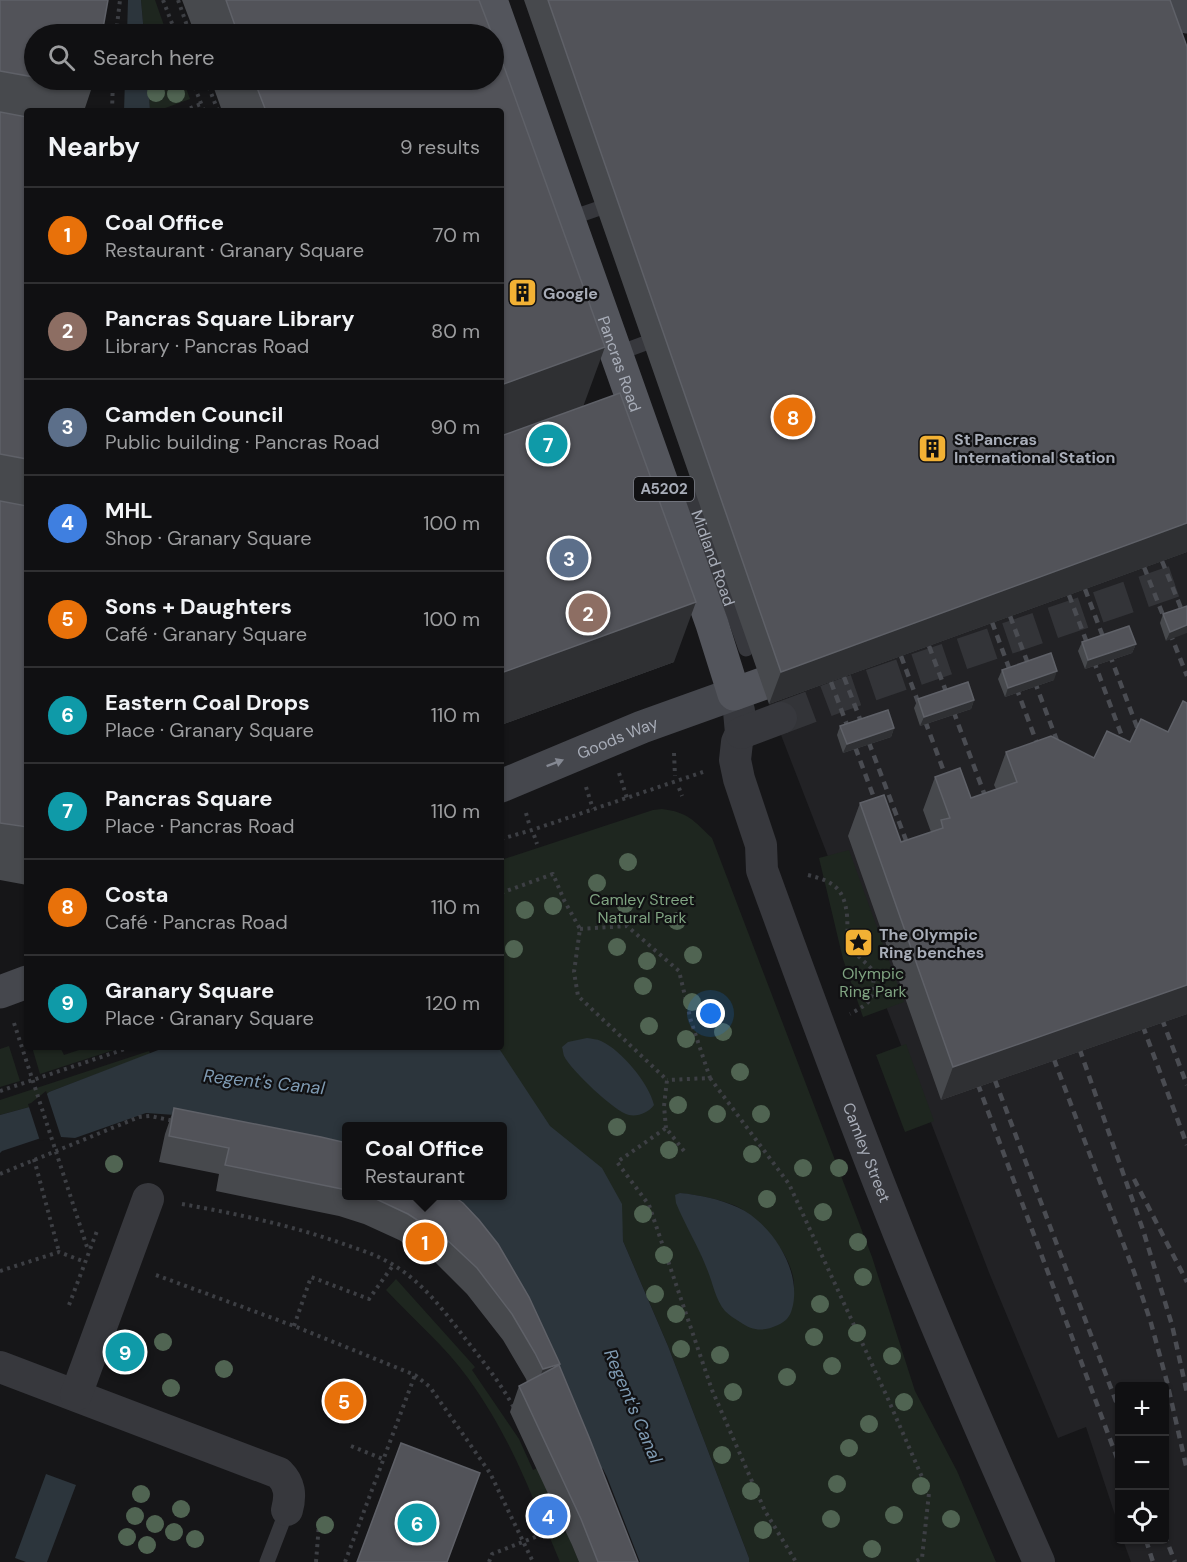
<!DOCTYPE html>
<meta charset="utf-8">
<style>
:root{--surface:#101012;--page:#1e1e20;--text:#f1f3f6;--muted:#9c9d9f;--line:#303032;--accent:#0f766e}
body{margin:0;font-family:"DM Sans",sans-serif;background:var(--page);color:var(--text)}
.controls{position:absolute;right:18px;bottom:18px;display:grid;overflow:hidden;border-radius:6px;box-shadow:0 2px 4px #0004}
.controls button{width:54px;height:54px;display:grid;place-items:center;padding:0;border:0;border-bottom:2px solid var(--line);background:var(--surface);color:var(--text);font:30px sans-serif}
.you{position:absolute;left:711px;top:1014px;width:21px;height:21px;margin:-15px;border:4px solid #fff;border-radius:50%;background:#1a73e8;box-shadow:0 0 0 9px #1a73e833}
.badge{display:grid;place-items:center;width:39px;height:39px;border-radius:50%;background:var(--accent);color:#fff;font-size:20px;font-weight:700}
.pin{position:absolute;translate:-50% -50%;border:3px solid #fff;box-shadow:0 2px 6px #0006}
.popup{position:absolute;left:342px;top:1122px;width:165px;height:78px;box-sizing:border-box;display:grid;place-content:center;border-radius:6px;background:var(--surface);filter:drop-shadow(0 2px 4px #0005);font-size:20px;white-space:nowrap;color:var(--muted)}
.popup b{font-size:22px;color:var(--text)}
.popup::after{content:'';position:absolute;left:50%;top:100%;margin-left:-12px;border:12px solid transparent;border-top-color:var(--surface)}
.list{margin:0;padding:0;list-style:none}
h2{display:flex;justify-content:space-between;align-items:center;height:78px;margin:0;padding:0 24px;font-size:26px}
h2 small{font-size:20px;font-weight:400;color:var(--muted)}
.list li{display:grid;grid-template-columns:39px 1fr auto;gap:18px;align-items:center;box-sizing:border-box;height:96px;padding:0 24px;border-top:2px solid var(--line)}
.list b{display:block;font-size:22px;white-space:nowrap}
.list p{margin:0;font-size:20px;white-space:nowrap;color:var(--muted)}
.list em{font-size:20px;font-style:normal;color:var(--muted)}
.icon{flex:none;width:33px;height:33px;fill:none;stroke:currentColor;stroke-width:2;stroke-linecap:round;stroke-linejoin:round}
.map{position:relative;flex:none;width:1187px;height:1562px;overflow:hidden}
.search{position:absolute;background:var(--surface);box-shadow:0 2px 4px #0004;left:24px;top:24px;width:480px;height:66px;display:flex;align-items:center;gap:15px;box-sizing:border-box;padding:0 21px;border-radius:33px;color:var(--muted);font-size:22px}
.panel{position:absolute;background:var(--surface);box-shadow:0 2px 4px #0004;left:24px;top:108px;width:480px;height:942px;border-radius:6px}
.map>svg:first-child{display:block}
.built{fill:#222225}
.green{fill:#1e261f;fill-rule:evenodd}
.water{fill:#2c353c}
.pier{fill:#161618}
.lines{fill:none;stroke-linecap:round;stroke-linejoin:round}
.street-tunnel{stroke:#333438;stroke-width:32;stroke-dasharray:32 16;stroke-linecap:butt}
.path{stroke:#3d3f44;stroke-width:4;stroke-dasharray:3 4.5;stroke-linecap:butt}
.lane{stroke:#37383d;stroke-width:15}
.street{stroke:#37383d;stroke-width:32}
.secondary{stroke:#45474d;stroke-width:33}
.primary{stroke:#53555c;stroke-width:33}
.rail{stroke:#4a4c52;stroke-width:4.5;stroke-dasharray:8 6;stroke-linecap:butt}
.tree{fill:#506452}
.wall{fill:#47494d}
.shaded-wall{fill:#2f3033}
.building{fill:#525359;stroke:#5f6168;stroke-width:1.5}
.oneway{fill:#858993}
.labels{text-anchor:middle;stroke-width:4.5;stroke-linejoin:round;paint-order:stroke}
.shield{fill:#111113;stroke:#7b7e86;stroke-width:1.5}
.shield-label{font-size:15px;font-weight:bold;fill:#a8adb8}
.poi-label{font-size:16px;font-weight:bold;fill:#a8adb8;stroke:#111113;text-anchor:start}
.street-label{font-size:16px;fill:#a8adb8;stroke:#111113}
.park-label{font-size:16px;fill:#7fa381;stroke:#111113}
.water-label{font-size:18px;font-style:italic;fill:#7f9bb3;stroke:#111113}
</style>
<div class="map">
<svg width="1187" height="1562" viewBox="0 0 1187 1562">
<rect width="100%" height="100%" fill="#161618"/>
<path class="built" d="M 1187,552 L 1187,1562 L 1131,1562 L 1123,1540 L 1164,1540 L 1164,1386 L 1120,1386 L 1119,1527 L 1086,1427 L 1058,1438 L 990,1275 L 769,704 Z"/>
<path class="green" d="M 141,0 L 155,0 L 167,34 L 144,34 Z
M 148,80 L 183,80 L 190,99 L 157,111 L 150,111 Z
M 662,809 C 688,812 694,821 712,838 L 872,1257 L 915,1391 L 957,1471 L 996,1562 L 749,1562 L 749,1558 L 668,1346 L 623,1241 L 622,1228 L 478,1047 L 501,1047 L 501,860 L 653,810 ZM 680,1193 C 697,1195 734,1201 747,1213 C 755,1220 763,1235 769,1243 L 776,1242 C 787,1257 799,1279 792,1298 L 717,1283 L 702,1257 Z
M 849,850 L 904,1002 L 863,1017 L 843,959 L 819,858 Z
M 906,1044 L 934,1121 L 905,1132 L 876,1055 Z
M 9,1046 L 20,1081 L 0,1087 L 0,1049 Z
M 32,1047 L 60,1047 L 64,1055 L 88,1047 L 123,1047 L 40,1074 Z
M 149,1051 L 150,1054 L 49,1092 L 33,1106 L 0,1115 L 0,1100 Z
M 396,1279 L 475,1367 L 472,1370 L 519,1439 L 533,1470 L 540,1467 L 559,1513 L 542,1521 C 522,1469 501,1424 468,1378 C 445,1346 413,1319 386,1290 Z
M 567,1532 L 579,1562 L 560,1562 L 550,1538 Z"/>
<path class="water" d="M 128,0 L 141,0 L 144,34 L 127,34 Z
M 125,80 L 148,80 L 150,111 L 124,111 Z
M 587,1038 C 592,1039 597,1039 601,1041 C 621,1050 649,1083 654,1105 C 649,1112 638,1117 629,1115 C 615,1112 571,1070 564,1056 C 563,1053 563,1050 562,1047 L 568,1042 Z
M 166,1047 L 435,1047 C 445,1050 449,1048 460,1047 C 474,1046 487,1048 500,1050 L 550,1126 L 602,1168 L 622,1204 L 623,1241 L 668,1346 L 749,1558 L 749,1562 L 640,1562 L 607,1477 L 603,1469 L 600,1467 L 572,1396 L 548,1343 L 439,1196 L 503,1196 L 503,1126 L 347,1126 L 347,1152 L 175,1115 L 146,1113 L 75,1138 L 47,1136 L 2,1151 L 0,1153 L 0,1115 L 33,1106 L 49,1092 Z
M 680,1193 C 700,1195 719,1199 737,1207 C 771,1222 803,1271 792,1309 C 790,1317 785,1322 778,1325 C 763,1332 753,1331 740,1322 C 735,1319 729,1315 725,1311 C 715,1299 713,1283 707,1269 C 698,1246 685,1225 676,1203 L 675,1195 Z
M 46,1474 L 76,1485 L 47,1562 L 26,1562 L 15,1558 Z"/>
<path class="pier" d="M 46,1091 L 62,1140 L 47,1139 L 40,1141 L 28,1104 L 31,1103 Z"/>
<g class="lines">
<path class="street-tunnel" d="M 781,718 L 842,695 L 1187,577"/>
<path class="path" d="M 163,0 L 176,34
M 178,0 L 190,34
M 116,34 L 120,0
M 192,80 L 204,111
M 206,80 L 218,111
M 112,111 L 113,80
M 183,111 L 201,104
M 674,753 L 675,776
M 619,773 L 627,798
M 586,787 L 593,809
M 679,788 L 682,796
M 526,813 L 530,827
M 534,835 L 537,844
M 501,839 L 532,830 L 703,772
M 808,875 C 832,881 844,887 847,915 C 848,927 846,935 852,947 C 857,958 868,963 874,972 C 872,998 876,1000 850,1014
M 501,893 L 553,874 L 564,900 L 580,929 L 574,972 L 578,996 L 667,1080 L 664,1106 L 666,1128
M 580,929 L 627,926 L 679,971 L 691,1021 L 710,1078 L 667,1080
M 14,1023 L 88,1250
M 64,1047 L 66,1047
M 710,1078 L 789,1184 L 888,1399 L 929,1493 L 922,1558 L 914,1562
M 0,1091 L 131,1047
M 684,1151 L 666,1128 L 617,1162 L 649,1205 L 712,1390 L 765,1511 L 796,1562
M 34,1159 L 59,1252
M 0,1174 L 139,1117 L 150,1116 L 174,1121
M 182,1204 C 238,1214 295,1226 349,1246 C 365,1251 381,1257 395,1266 C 423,1283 444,1311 464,1337 C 482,1360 500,1382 514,1408
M 0,1271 L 59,1252 L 85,1262
M 156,1275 L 294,1326 L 415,1375 L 430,1387 L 490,1473 L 533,1562
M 69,1305 L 97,1231
M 294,1326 L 311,1277 L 369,1299 L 394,1264
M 351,1446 L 383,1459
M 316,1562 L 319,1524
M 345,1562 L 415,1375
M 489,1562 L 492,1554 L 566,1525"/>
<g class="lane">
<path d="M 568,219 L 597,209"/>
<path d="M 616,354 L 643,344"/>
<path id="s1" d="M 666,493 L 690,492 L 746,649"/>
<path d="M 267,1562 L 287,1510"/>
</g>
<g class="street">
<path id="s2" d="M 734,694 L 739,711 L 741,733 L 737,742 L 735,760 L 739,779 L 761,845 L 762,870 C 803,983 844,1095 888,1206 C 935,1326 987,1444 1039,1562"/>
<path d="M 741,733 L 781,718"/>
<path d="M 0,1367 L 279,1473 C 290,1484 291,1495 287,1510"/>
<path d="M 76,1395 L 148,1199"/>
</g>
<g class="secondary">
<path d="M 1181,0 L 1187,17"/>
<path id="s3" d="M 501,786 L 642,727 L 734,694"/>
<path d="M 0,992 L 27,982"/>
</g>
<path class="primary" id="s4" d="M 491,0 L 712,624 L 734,694 L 762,684"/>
<path class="rail" d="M 1162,561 L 1187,623
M 1144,567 L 1187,676
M 1085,589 L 1143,743
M 1069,595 L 1129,755
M 1010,616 L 1062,754
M 992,622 L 1042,757
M 929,646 L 990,809
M 901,656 L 950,788
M 844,677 L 912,856
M 831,682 L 880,814
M 1157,1006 L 1187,1085
M 1138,1013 L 1187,1145
M 1075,1036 L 1143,1230 L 1172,1325 L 1187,1393
M 1049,1046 L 1134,1272 L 1151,1323 L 1167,1382 L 1187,1470
M 990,1067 L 1120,1412
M 973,1071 L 1120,1466
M 1134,1179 L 1187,1282
M 1164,1534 L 1175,1562
M 1146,1540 L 1153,1562"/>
</g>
<g class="tree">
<circle cx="156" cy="93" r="9"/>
<circle cx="176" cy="94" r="9"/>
<circle cx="628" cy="862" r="9"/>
<circle cx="597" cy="883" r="9"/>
<circle cx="625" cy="904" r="9"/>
<circle cx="553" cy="906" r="9"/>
<circle cx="525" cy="910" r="9"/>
<circle cx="677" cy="921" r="9"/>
<circle cx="617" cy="947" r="9"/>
<circle cx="514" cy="949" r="9"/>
<circle cx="693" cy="955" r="9"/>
<circle cx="647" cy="961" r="9"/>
<circle cx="643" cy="986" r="9"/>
<circle cx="692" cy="1002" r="9"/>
<circle cx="649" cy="1026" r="9"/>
<circle cx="723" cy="1032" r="9"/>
<circle cx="686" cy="1039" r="9"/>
<circle cx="740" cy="1072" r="9"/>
<circle cx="678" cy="1105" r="9"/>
<circle cx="717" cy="1114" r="9"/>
<circle cx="761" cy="1114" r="9"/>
<circle cx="617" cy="1127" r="9"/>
<circle cx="669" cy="1150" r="9"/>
<circle cx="752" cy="1154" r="9"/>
<circle cx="114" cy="1164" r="9"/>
<circle cx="803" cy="1168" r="9"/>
<circle cx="839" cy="1168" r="9"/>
<circle cx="767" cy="1199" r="9"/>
<circle cx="823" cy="1212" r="9"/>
<circle cx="643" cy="1214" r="9"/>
<circle cx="858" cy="1242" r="9"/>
<circle cx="664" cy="1255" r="9"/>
<circle cx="863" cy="1277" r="9"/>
<circle cx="655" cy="1294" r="9"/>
<circle cx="820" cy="1304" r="9"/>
<circle cx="676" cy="1314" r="9"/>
<circle cx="857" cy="1333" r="9"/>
<circle cx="814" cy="1337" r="9"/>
<circle cx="163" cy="1342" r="9"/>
<circle cx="681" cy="1349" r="9"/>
<circle cx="720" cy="1355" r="9"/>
<circle cx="892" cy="1356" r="9"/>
<circle cx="832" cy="1366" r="9"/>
<circle cx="224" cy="1369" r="9"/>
<circle cx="787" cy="1377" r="9"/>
<circle cx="171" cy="1388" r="9"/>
<circle cx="733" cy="1392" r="9"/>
<circle cx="904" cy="1402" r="9"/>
<circle cx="869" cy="1424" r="9"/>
<circle cx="849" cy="1448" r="9"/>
<circle cx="722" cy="1455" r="9"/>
<circle cx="837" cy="1484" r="9"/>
<circle cx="921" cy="1486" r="9"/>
<circle cx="751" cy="1491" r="9"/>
<circle cx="141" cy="1494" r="9"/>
<circle cx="181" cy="1509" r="9"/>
<circle cx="894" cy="1515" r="9"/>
<circle cx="135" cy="1516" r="9"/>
<circle cx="831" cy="1519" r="9"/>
<circle cx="951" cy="1519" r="9"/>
<circle cx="155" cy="1524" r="9"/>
<circle cx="325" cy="1525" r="9"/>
<circle cx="763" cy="1530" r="9"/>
<circle cx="174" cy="1532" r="9"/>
<circle cx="127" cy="1537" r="9"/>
<circle cx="195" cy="1539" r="9"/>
<circle cx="147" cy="1545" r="9"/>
<circle cx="872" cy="1549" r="9"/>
</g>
<path class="wall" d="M 0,0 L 34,34 L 34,80 L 94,80 L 92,87 L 84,111 L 27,111 L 27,885 L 0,880 Z
M 182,0 L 479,0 L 492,34 L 195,34 Z
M 524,0 L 1170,0 L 1187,47 L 1187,552 L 769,704 Z
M 211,80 L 494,80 L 583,406 L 674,662 L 501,725 L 501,111 L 222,111 Z
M 1187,606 L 1166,641 L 1160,623 L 1163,614 Z
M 1082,642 L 1136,644 L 1132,653 L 1085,669 L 1078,651 Z
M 1002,670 L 1054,680 L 1005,697 L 998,679 Z
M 918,699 L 974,700 L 971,709 L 920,726 L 914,708 Z
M 1187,703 L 1187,1014 L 941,1100 L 848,836 L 860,803 L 901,842 L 931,832 L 923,810 L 935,777 L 971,798 L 996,789 L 994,785 L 1006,752 L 1094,758 L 1130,742 L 1168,732 Z
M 840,726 L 894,728 L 891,737 L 843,753 L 837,735 Z
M 174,1108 L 347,1143 L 347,1196 L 453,1196 L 560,1364 L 559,1366 L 638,1562 L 579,1562 L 572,1545 L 510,1412 L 519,1386 L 527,1382 L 526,1379 L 503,1340 L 467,1294 L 436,1263 L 399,1240 L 364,1224 L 339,1216 L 216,1191 L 219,1174 L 159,1162 L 165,1134 Z"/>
<path class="shaded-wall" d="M 605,347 L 583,407 L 501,436 L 501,385 Z
M 1187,523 L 1187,552 L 769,704 L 781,672 Z
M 696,602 L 674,662 L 501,725 L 501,673 Z
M 1187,625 L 1187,633 L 1166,641 L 1170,632 Z
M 1136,644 L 1132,653 L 1085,669 L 1088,660 Z
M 1057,671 L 1054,680 L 1005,697 L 1008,688 Z
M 974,700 L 971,709 L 920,726 L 924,717 Z
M 894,728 L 891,737 L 843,753 L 847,744 Z
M 1187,985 L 1187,1014 L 941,1100 L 953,1067 Z
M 560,1364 L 550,1390 L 533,1395 L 543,1369 Z"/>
<path class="building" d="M 0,0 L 108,0 L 102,34 L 34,34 L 34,77 L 0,71 Z
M 226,0 L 479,0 L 492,34 L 238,34 Z
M 548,0 L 1170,0 L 1187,47 L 1187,523 L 781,672 Z
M 494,39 L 605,347 L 501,385 L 501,111 L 266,111 L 254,80 L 494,80 Z
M 48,80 L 94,80 L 92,87 Z
M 0,112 L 27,117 L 27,459 L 0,454 Z
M 620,393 L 696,602 L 501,673 L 501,436 Z
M 0,501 L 27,506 L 27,827 L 0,823 Z
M 1187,606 L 1187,625 L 1170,632 L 1163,614 Z
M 1129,626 L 1136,644 L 1088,660 L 1082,642 Z
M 1051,653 L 1057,671 L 1008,688 L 1002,670 Z
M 968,682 L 974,700 L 924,717 L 918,699 Z
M 1183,701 L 1187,703 L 1187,985 L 953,1067 L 860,803 L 884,795 L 901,842 L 943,828 L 941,820 L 950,818 L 935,777 L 960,768 L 971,798 L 1017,782 L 1006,752 L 1051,736 L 1094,758 L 1107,731 L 1130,742 L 1141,719 L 1168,732 Z
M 888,710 L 894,728 L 847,744 L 840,726 Z
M 174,1108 L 321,1137 L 347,1143 L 347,1190 L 225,1165 L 229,1148 L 169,1136 Z
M 366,1196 L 453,1196 L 463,1203 L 479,1220 L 498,1244 L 529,1297 L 560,1364 L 543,1369 L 535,1353 L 512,1314 L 477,1268 L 445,1238 L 408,1214 L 374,1198 Z
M 559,1365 L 589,1437 L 638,1562 L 598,1562 L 581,1519 L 519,1386 Z
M 401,1443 L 480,1473 L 447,1562 L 357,1562 Z"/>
<defs><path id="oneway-solid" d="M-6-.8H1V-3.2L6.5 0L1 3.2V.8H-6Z" transform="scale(1.5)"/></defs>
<use class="oneway" href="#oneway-solid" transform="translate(555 763) rotate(-21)"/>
<defs>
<symbol id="building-square" viewBox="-11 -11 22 22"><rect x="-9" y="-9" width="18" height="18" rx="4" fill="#f2b134" stroke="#111113"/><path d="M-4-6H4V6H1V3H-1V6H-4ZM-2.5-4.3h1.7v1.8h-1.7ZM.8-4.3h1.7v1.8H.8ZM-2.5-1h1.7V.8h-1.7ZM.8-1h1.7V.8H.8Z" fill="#111"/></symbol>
<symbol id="sight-square" viewBox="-11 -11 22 22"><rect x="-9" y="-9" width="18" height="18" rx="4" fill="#f2b134" stroke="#111113"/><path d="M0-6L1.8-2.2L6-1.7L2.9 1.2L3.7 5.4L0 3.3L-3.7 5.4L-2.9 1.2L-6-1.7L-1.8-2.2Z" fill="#111"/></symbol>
</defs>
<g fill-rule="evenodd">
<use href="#building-square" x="506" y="276" width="33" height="33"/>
<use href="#building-square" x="916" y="432" width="33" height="33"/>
<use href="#sight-square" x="842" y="926" width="33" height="33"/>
</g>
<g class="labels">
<rect class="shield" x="634" y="477" width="60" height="24" rx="4.5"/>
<g class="shield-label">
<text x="664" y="494">A5202</text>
</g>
<g class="poi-label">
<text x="543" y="299">Google</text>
<text x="954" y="445">St Pancras<tspan x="954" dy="18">International Station</tspan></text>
<text x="879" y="940">The Olympic<tspan x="879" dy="18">Ring benches</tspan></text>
</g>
<g class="street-label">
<text dy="6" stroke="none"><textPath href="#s4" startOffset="386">Pancras Road</textPath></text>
<text dy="6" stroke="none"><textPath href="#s1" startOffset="94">Midland Road</textPath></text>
<text dy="6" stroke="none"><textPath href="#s3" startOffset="126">Goods Way</textPath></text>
<text dy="6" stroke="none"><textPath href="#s2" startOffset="483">Camley Street</textPath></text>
</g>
<g class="park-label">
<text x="642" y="905">Camley Street<tspan x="642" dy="18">Natural Park</tspan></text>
<text x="873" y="979">Olympic<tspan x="873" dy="18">Ring Park</tspan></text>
</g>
<g class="water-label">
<text transform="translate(264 1082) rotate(6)" y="6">Regent's Canal</text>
<text transform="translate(633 1406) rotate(67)" y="6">Regent's Canal</text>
</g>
</g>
</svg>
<div class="controls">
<button>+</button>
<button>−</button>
<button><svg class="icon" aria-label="locate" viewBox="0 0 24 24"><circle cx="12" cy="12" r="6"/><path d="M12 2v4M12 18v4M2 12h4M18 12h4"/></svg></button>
</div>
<div class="you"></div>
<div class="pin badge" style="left:425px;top:1242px;background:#e8710a">1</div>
<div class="popup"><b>Coal Office</b>Restaurant</div>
<div class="pin badge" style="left:588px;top:613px;background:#8d6e63">2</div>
<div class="pin badge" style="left:569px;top:558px;background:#5c6f8a">3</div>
<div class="pin badge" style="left:548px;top:1516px;background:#3f7fe0">4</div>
<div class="pin badge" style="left:344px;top:1401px;background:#e8710a">5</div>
<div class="pin badge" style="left:417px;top:1523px;background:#0f9aa8">6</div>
<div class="pin badge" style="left:548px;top:444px;background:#0f9aa8">7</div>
<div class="pin badge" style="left:793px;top:417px;background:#e8710a">8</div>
<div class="pin badge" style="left:125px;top:1352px;background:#0f9aa8">9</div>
<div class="search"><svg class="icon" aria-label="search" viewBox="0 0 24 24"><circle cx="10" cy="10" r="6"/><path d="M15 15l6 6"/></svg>Search here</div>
<section class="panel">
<h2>Nearby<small>9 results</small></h2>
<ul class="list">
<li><span class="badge" style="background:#e8710a">1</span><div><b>Coal Office</b><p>Restaurant · Granary Square</p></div><em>70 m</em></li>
<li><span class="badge" style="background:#8d6e63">2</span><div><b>Pancras Square Library</b><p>Library · Pancras Road</p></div><em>80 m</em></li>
<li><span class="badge" style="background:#5c6f8a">3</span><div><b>Camden Council</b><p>Public building · Pancras Road</p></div><em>90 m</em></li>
<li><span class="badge" style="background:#3f7fe0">4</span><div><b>MHL</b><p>Shop · Granary Square</p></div><em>100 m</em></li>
<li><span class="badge" style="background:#e8710a">5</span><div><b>Sons + Daughters</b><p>Café · Granary Square</p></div><em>100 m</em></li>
<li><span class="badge" style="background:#0f9aa8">6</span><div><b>Eastern Coal Drops</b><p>Place · Granary Square</p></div><em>110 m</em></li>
<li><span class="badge" style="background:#0f9aa8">7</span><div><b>Pancras Square</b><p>Place · Pancras Road</p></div><em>110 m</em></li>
<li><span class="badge" style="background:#e8710a">8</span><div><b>Costa</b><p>Café · Pancras Road</p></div><em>110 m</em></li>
<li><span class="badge" style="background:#0f9aa8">9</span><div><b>Granary Square</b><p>Place · Granary Square</p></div><em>120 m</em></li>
</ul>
</section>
</div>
